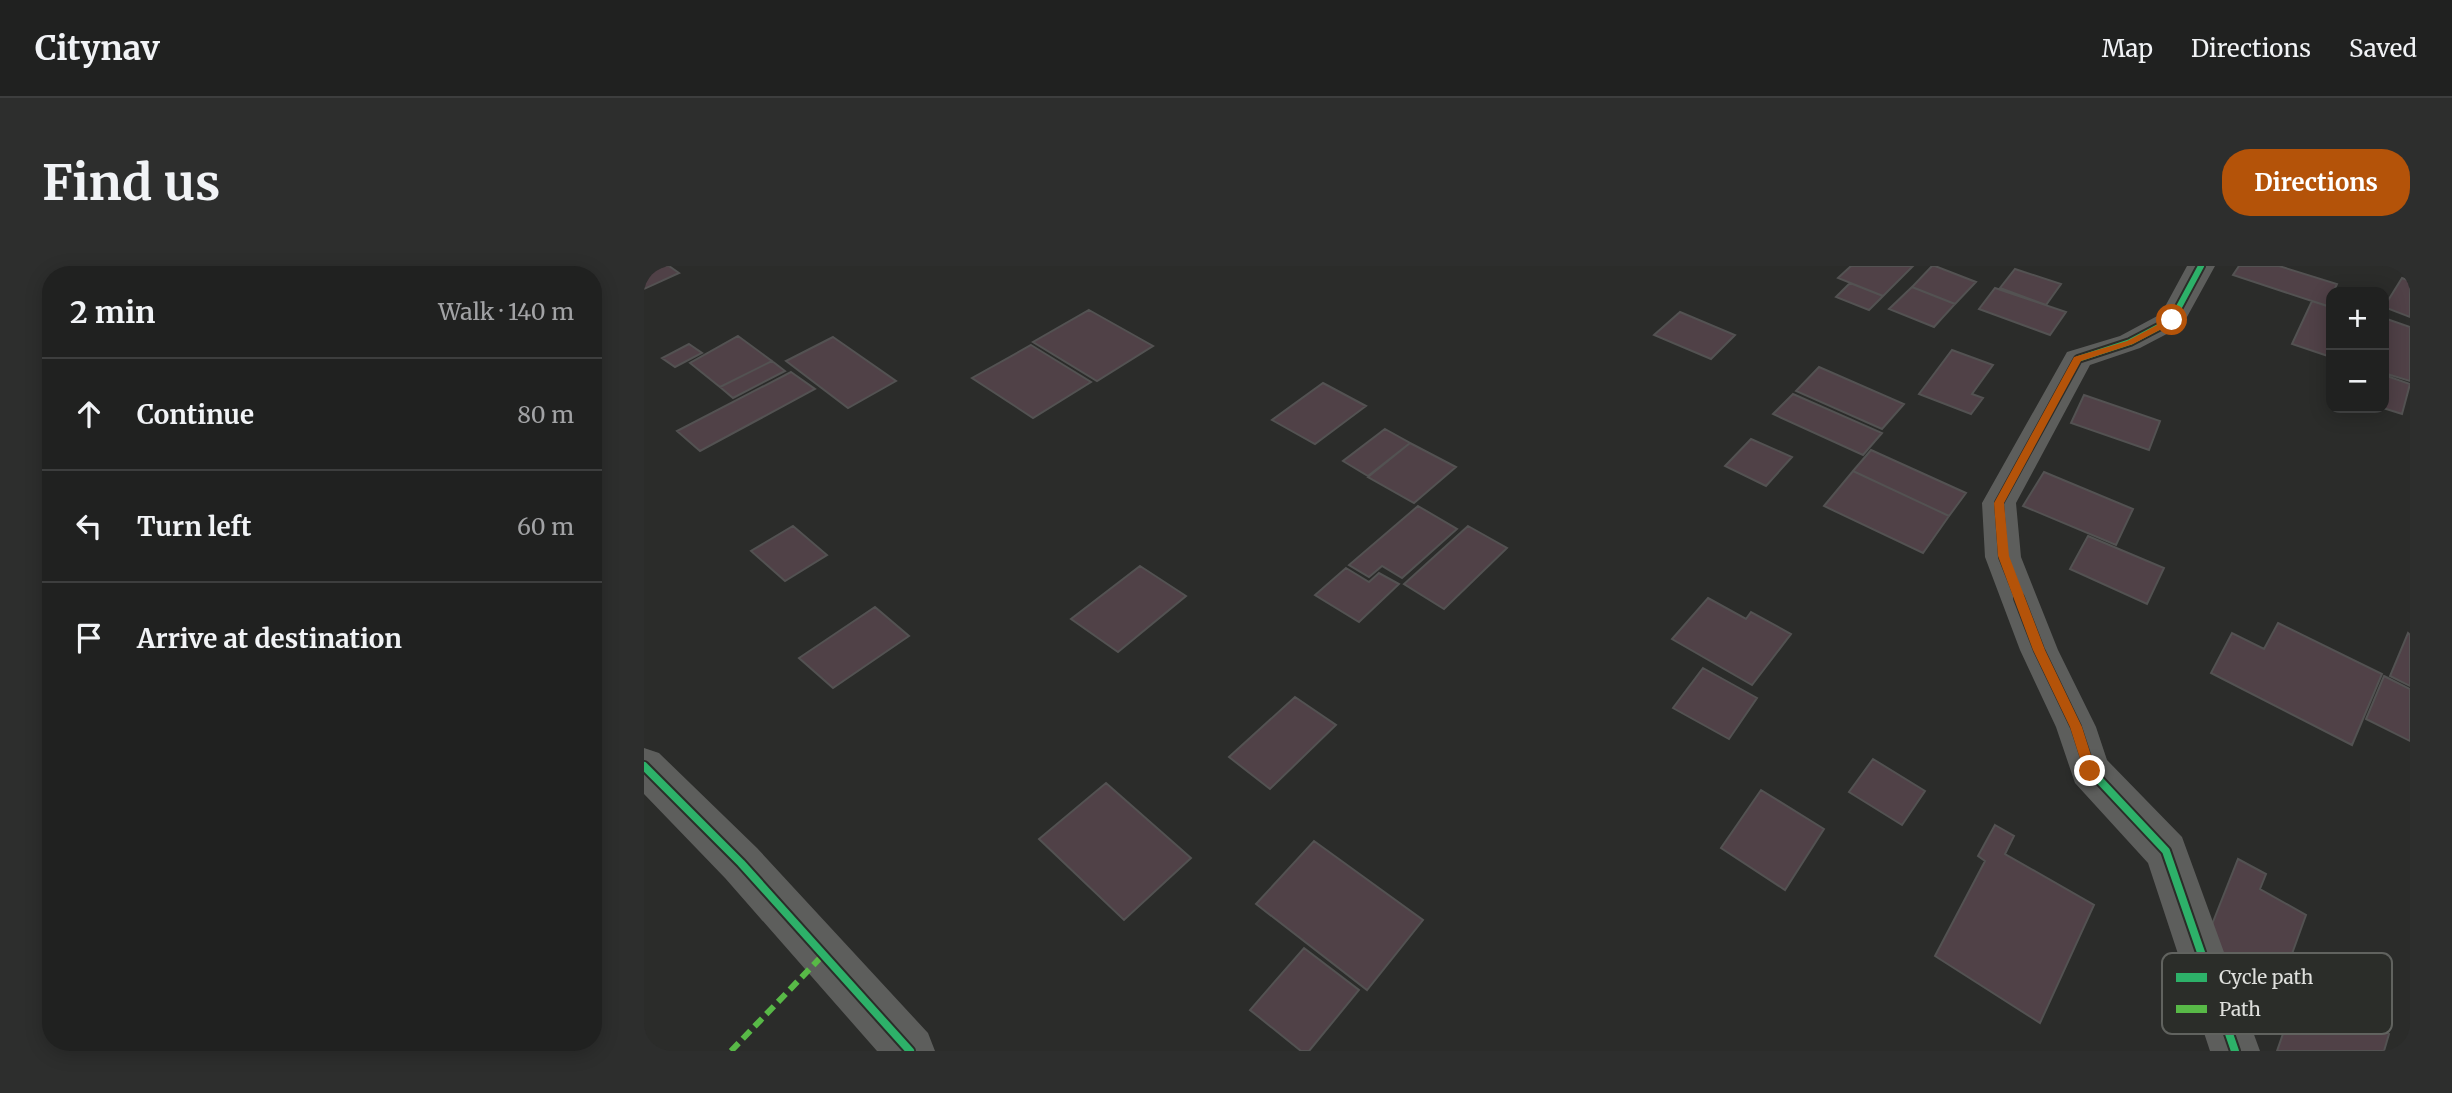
<!DOCTYPE html>
<meta charset="utf-8">
<style>
:root{--surface:#202120;--page:#2d2e2d;--text:#f1f3f6;--muted:#a2a3a5;--line:#3d3e3e;--accent:#b45309}
body{margin:0;font-family:Merriweather,serif;background:var(--page);color:var(--text)}
.controls{position:absolute;right:21px;top:21px;display:grid;overflow:hidden;border-radius:14px;box-shadow:0 4px 18px #0003}
.controls button{width:63px;height:63px;display:grid;place-items:center;padding:0;border:0;border-bottom:2px solid var(--line);background:var(--surface);color:var(--text);font:35px sans-serif}
.stop{position:absolute;width:21px;height:21px;margin:-16px;border:5px solid #b45309;border-radius:50%;background:#fff}
.stop.end{background:#b45309;border-color:#fff;box-shadow:0 2px 7px #0008}
.list{margin:0;padding:0;list-style:none}
h2{display:flex;justify-content:space-between;align-items:center;height:91px;margin:0;padding:0 28px;font-size:30px}
h2 small{font-size:23px;font-weight:400;color:var(--muted)}
.list li{display:grid;grid-template-columns:46px 1fr auto;gap:21px;align-items:center;box-sizing:border-box;height:112px;padding:0 28px;border-top:2px solid var(--line)}
.list b{display:block;font-size:26px;white-space:nowrap}
.list em{font-size:23px;font-style:normal;color:var(--muted)}
.icon{flex:none;width:38px;height:38px;fill:none;stroke:currentColor;stroke-width:2;stroke-linecap:round;stroke-linejoin:round}
.map{position:relative;flex:none;width:1766px;height:785px;overflow:hidden;border-radius:28px}
header{display:flex;align-items:center;gap:42px;box-sizing:border-box;height:98px;padding:0 35px;background:var(--surface);border-bottom:2px solid var(--line)}
header strong{font-size:33px}
nav{display:flex;gap:38px;margin-inline-start:auto;font-size:24px}
.intro{display:flex;align-items:center;justify-content:space-between;box-sizing:border-box;height:168px;padding:0 42px}
h1{margin:0;font-size:49px}
.button{padding:18px 32px;border-radius:28px;background:var(--accent);color:#fff;font-size:24px;font-weight:700}
main{display:flex;gap:42px;padding:0 42px}
aside{flex:1;background:var(--surface);border-radius:28px;box-shadow:0 4px 18px #0003}
.map>svg:first-child{display:block}
.building{fill:#504147;stroke:#535252;stroke-width:2}
.lines{fill:none;stroke-linecap:round;stroke-linejoin:round}
.minor{fill:#5d5e5c;fill-rule:evenodd}
.quiet{stroke:#58b947;stroke-width:6;stroke-dasharray:11 6;stroke-linecap:butt}
.cycleway-far1-casing{stroke:#2b2d29;stroke-width:10}
.cycleway-casing{stroke:#2b2d29;stroke-width:12}
.cycleway-far1{stroke:#2db169;stroke-width:6}
.cycleway{stroke:#2db169;stroke-width:8}
.route{fill:#b45309}
.key{fill:#2b2d29;stroke:#61635f;stroke-width:2}
.key-label{font-size:19px;fill:#dfe0dd}
</style>
<header>
<strong>Citynav</strong>
<nav><a>Map</a><a>Directions</a><a>Saved</a></nav>
</header>
<div class="intro"><h1>Find us</h1><a class="button">Directions</a></div>
<main>
<aside>
<h2>2 min<small>Walk · 140 m</small></h2>
<ul class="list">
<li><svg class="icon" aria-label="ahead" viewBox="0 0 24 24"><path d="M12 20V5M6 11l6-6 6 6"/></svg><div><b>Continue</b></div><em>80 m</em></li>
<li><svg class="icon" aria-label="left" viewBox="0 0 24 24"><path d="M17 20v-9H6M10 6l-5 5 5 5"/></svg><div><b>Turn left</b></div><em>60 m</em></li>
<li><svg class="icon" aria-label="arrive" viewBox="0 0 24 24"><path d="M6 21V4h12l-3 4 3 4H6"/></svg><div><b>Arrive at destination</b></div></li>
</ul>
</aside>
<div class="map">
<svg width="1766" height="785" viewBox="0 0 1766 785">
<rect width="100%" height="100%" fill="#2b2c2a"/>
<path class="building" d="M 0,0 L 25,0 L 35,7 L 0,23 Z
M 1207,0 L 1269,0 L 1239,30 L 1194,12 Z
M 1288,0 L 1291,0 L 1332,16 L 1311,38 L 1268,21 Z
M 1595,0 L 1635,0 L 1693,18 L 1683,40 L 1589,9 Z
M 1371,3 L 1417,18 L 1402,39 L 1356,22 Z
M 1758,12 L 1766,15 L 1766,51 L 1740,41 Z
M 1206,17 L 1239,30 L 1225,44 L 1192,31 Z
M 1268,21 L 1311,38 L 1290,61 L 1245,43 Z
M 1351,22 L 1422,46 L 1406,69 L 1335,43 Z
M 1668,35 L 1687,41 L 1687,91 L 1648,78 Z
M 445,44 L 509,80 L 453,115 L 389,76 Z
M 1036,46 L 1091,69 L 1067,93 L 1010,69 Z
M 1740,52 L 1766,61 L 1766,115 L 1740,107 Z
M 94,70 L 128,95 L 76,121 L 46,97 Z
M 189,71 L 252,115 L 204,142 L 142,95 Z
M 45,78 L 58,87 L 31,101 L 18,92 Z
M 387,79 L 447,116 L 389,152 L 328,112 Z
M 1308,84 L 1349,99 L 1328,128 L 1339,132 L 1327,148 L 1275,128 Z
M 128,95 L 141,105 L 89,132 L 76,121 Z
M 1175,101 L 1260,138 L 1238,163 L 1152,125 Z
M 147,106 L 171,123 L 56,185 L 33,165 Z
M 1740,109 L 1766,118 L 1758,148 L 1739,142 Z
M 679,117 L 722,140 L 671,178 L 628,154 Z
M 1149,128 L 1238,167 L 1219,189 L 1129,148 Z
M 1440,129 L 1516,155 L 1505,184 L 1427,157 Z
M 741,163 L 766,177 L 724,210 L 699,195 Z
M 1107,173 L 1148,191 L 1122,220 L 1081,200 Z
M 766,177 L 812,201 L 770,237 L 724,211 Z
M 1227,184 L 1322,227 L 1305,250 L 1209,205 Z
M 1209,205 L 1305,250 L 1279,287 L 1180,240 Z
M 1400,206 L 1489,243 L 1472,279 L 1379,240 Z
M 774,240 L 813,263 L 758,312 L 738,300 L 725,311 L 705,299 Z
M 149,260 L 183,289 L 141,315 L 107,285 Z
M 824,260 L 863,282 L 800,343 L 760,318 Z
M 1444,270 L 1520,302 L 1503,338 L 1426,303 Z
M 496,300 L 542,330 L 474,386 L 427,353 Z
M 702,302 L 725,316 L 735,307 L 755,318 L 715,356 L 671,329 Z
M 1064,332 L 1102,353 L 1107,346 L 1147,368 L 1108,419 L 1028,373 Z
M 231,341 L 265,370 L 189,422 L 155,392 Z
M 1634,357 L 1738,408 L 1708,479 L 1567,407 L 1588,367 L 1620,383 Z
M 1764,367 L 1766,369 L 1766,420 L 1746,410 Z
M 1059,402 L 1113,432 L 1085,473 L 1029,442 Z
M 1740,410 L 1766,423 L 1766,475 L 1722,453 Z
M 651,431 L 692,459 L 626,523 L 585,491 Z
M 1229,493 L 1281,525 L 1258,559 L 1205,526 Z
M 462,517 L 547,592 L 480,654 L 395,573 Z
M 1117,524 L 1180,563 L 1141,624 L 1077,582 Z
M 1351,559 L 1370,570 L 1361,588 L 1450,639 L 1396,757 L 1291,690 L 1341,595 L 1334,590 Z
M 670,575 L 779,654 L 723,724 L 612,638 Z
M 1594,593 L 1622,608 L 1616,623 L 1662,649 L 1636,721 L 1561,676 Z
M 660,682 L 715,724 L 665,785 L 657,785 L 606,744 Z
M 1657,716 L 1745,768 L 1740,785 L 1633,785 Z"/>
<g class="lines">
<path class="minor" d="M 1543,0 L 1571,0 L 1538,60 L 1496,82 L 1446,99 L 1372,237 L 1377,291 L 1414,384 L 1452,461 L 1463,494 L 1538,571 L 1616,785 L 1566,785 L 1504,597 L 1431,517 L 1412,461 L 1376,384 L 1341,291 L 1338,237 L 1423,86 L 1476,70 L 1517,48 Z
M 0,482 L 15,487 L 113,582 L 284,767 L 291,785 L 233,785 L 81,612 L 0,528 Z"/>
<path class="quiet" d="M 87,785 L 178,690"/>
<defs>
<path id="cycleway-far1" d="M 1376,334 L 1359,291 L 1355,237 L 1434,93 L 1486,76 L 1528,54 L 1557,0"/>
<path id="cycleway" d="M 1375,332 L 1395,384 L 1432,461 L 1446,504 L 1522,585 L 1591,785
M 0,500 L 97,597 L 266,785"/>
</defs>
<use href="#cycleway-far1" class="cycleway-far1-casing"/>
<use href="#cycleway" class="cycleway-casing"/>
<use href="#cycleway-far1" class="cycleway-far1"/>
<use href="#cycleway" class="cycleway"/>
</g>
<path class="route" d="M 1528,51 L 1531,56 L 1489,78 L 1437,95 L 1360,237 L 1365,290 L 1401,384 L 1438,461 L 1452,505 L 1446,510 L 1440,505 L 1426,461 L 1389,384 L 1354,290 L 1350,237 L 1430,91 L 1483,75 Z"/>
<rect x="1518" y="687" width="230" height="81" rx="10" class="key"/>
<rect x="1532" y="707" width="31" height="9" fill="#2db169"/>
<rect x="1532" y="739" width="31" height="8" fill="#58b947"/>
<g class="key-label">
<text x="1575" y="718">Cycle path</text>
<text x="1575" y="750">Path</text>
</g>
</svg>
<div class="controls">
<button>+</button>
<button>−</button>
</div>
<div class="stop" style="left:1528px;top:54px"></div>
<div class="stop end" style="left:1446px;top:505px"></div>
</div>
</main>
